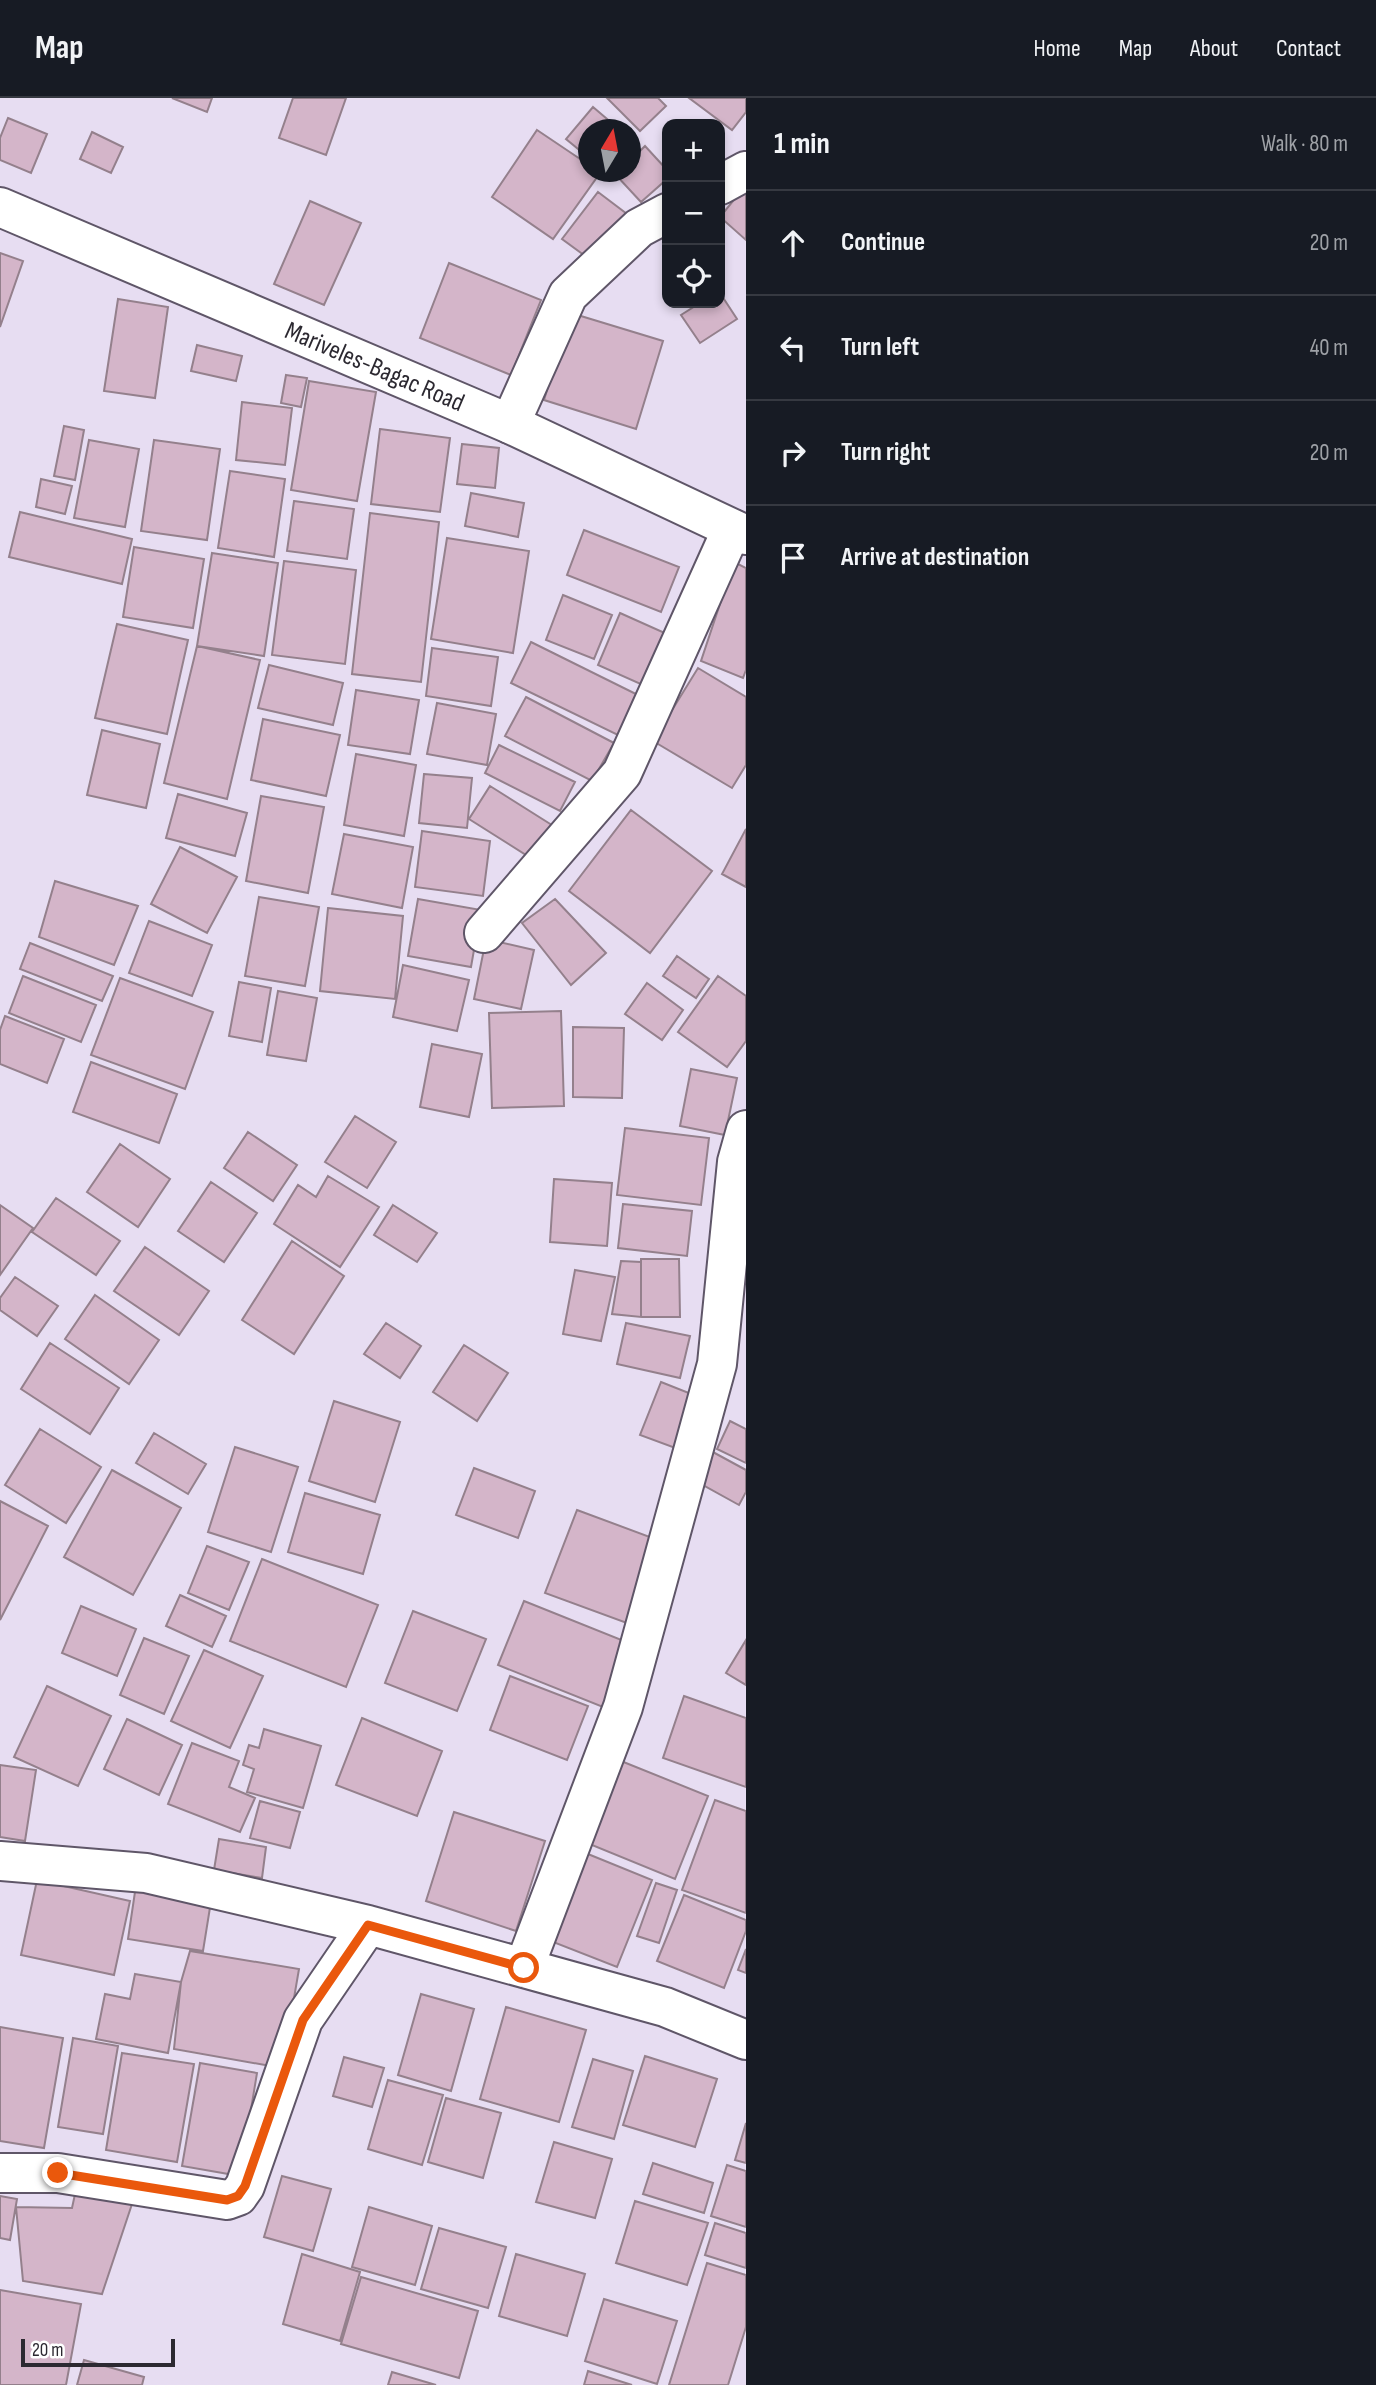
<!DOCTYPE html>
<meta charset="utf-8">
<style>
:root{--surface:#171b24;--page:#20242c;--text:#f1f3f6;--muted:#9ea1a6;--line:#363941}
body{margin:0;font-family:"Sofia Sans Condensed",sans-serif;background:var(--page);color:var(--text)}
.controls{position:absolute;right:21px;top:21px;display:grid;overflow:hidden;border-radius:14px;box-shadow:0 4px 10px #0003}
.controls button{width:63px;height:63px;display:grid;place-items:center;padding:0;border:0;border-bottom:2px solid var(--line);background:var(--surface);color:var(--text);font:35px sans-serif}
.compass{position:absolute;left:578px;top:21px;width:63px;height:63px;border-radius:50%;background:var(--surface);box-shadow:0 4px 10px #0003;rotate:10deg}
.scale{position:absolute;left:21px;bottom:18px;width:154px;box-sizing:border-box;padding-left:7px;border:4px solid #2c2931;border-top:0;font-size:19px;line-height:24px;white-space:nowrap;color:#2c2931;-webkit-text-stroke:5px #fff;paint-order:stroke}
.stop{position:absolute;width:21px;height:21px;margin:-16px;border:5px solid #ea580c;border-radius:50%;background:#fff}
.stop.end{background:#ea580c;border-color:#fff;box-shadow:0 2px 7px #0008}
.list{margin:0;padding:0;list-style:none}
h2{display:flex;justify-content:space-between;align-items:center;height:91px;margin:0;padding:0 28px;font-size:30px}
h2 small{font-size:23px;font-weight:400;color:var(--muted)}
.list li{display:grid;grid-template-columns:46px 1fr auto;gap:21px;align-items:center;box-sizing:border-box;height:105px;padding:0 28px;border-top:2px solid var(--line)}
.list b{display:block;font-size:26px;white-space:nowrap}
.list em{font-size:23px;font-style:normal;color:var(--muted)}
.icon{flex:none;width:38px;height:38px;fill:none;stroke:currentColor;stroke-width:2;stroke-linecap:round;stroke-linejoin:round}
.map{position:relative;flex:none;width:746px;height:2287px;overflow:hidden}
header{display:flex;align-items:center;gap:42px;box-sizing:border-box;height:98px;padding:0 35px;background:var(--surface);border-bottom:2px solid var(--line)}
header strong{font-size:33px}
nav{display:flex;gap:38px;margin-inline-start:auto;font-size:24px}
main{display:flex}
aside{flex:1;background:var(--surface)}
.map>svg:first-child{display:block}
.building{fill:#d4b5c9;stroke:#94808c;stroke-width:2}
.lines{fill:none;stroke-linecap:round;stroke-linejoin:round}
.minor-casing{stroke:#5f5668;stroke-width:42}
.major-casing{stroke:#5f5668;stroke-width:42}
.minor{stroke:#fff;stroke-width:38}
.major{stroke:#fff;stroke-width:38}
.route{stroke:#ea580c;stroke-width:9}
.labels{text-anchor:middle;stroke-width:5;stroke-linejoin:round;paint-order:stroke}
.street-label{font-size:26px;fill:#2c2931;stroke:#fff}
</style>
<header>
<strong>Map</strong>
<nav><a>Home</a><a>Map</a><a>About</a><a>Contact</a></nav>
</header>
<main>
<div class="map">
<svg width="746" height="2287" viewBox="0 0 746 2287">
<rect width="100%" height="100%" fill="#e7ddf2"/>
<path class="building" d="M 172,0 L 212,0 L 207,14 Z
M 293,0 L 346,0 L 326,57 L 279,40 Z
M 607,0 L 658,0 L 666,8 L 640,33 Z
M 689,0 L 746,0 L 746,14 L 732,32 Z
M 593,9 L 620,32 L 589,32 L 589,60 L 566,41 Z
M 8,20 L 47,36 L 31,75 L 0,62 L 0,40 Z
M 537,32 L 589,67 L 589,74 L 600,75 L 553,141 L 492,99 Z
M 92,34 L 123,49 L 111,75 L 80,61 Z
M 645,48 L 667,72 L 667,81 L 641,104 L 615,76 L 631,74 L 631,62 Z
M 746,87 L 746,142 L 720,119 Z
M 598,94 L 627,116 L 592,163 L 562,141 Z
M 310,103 L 361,125 L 324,207 L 274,186 Z
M 0,155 L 23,163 L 0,229 Z
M 449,165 L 541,202 L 511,277 L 420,240 Z
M 720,195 L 737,221 L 700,245 L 681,217 L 700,205 L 720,205 Z
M 118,201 L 168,209 L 155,300 L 104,293 Z
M 571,215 L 663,243 L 636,331 L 544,302 Z
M 197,247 L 242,258 L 236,283 L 191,273 Z
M 286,277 L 307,280 L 301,309 L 281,305 Z
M 309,283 L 376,294 L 357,403 L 291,392 Z
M 242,304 L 292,310 L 285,367 L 236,362 Z
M 64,328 L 84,332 L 75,382 L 54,378 Z
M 380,331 L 450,340 L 440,414 L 371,406 Z
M 89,342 L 139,351 L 125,429 L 74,420 Z
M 154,342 L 220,351 L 207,442 L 141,433 Z
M 462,346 L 499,350 L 495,390 L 457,386 Z
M 230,373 L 285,381 L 274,459 L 218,450 Z
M 41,381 L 72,388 L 65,416 L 36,409 Z
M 471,395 L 524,405 L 518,439 L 465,428 Z
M 294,403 L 354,411 L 347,461 L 287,453 Z
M 20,414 L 132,441 L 122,486 L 9,459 Z
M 370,415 L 439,424 L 421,584 L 352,576 Z
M 584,432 L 679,469 L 661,514 L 567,477 Z
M 447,440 L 529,453 L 513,555 L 431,541 Z
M 134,449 L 204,461 L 193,530 L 123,519 Z
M 212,455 L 278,465 L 264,558 L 197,548 Z
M 284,463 L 356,472 L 345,566 L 272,557 Z
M 734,464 L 746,470 L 746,572 L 743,580 L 701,563 Z
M 563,497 L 612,517 L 594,561 L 546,542 Z
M 620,515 L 667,536 L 645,588 L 598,567 Z
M 117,526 L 188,542 L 167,636 L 95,620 Z
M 531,544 L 644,600 L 624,640 L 511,585 Z
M 197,548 L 260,562 L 227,701 L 164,685 Z
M 432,550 L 498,559 L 491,608 L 426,598 Z
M 269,567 L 343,585 L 333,627 L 258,610 Z
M 698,570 L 746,599 L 746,667 L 732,690 L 653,643 Z
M 356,592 L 419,602 L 410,656 L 348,647 Z
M 526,599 L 614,645 L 592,683 L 505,638 Z
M 437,605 L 496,616 L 487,667 L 427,656 Z
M 263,621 L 340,637 L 326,698 L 251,682 Z
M 102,632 L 160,646 L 146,710 L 87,697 Z
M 499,647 L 575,684 L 560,713 L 485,675 Z
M 356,656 L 416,667 L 404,738 L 344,727 Z
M 424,676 L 472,680 L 467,730 L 419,725 Z
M 490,688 L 555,729 L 534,762 L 469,721 Z
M 178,696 L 247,715 L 235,758 L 166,740 Z
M 261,698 L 324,709 L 308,795 L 246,783 Z
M 631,712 L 712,773 L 650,855 L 569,793 Z
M 746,731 L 746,789 L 722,776 Z
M 422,733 L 490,743 L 483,798 L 415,789 Z
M 344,736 L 413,749 L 402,810 L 332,796 Z
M 180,749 L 237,779 L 207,835 L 151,806 Z
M 55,783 L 138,808 L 114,867 L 39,839 Z
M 259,799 L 319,809 L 305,888 L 245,878 Z
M 418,801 L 481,812 L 471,869 L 408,858 Z
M 555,801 L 606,855 L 571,887 L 522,825 Z
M 328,810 L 403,818 L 395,901 L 320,893 Z
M 149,823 L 212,847 L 192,898 L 129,875 Z
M 486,841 L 534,852 L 521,911 L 474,901 Z
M 30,845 L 113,878 L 102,903 L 20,871 Z
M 677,858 L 709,881 L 696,900 L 663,878 Z
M 403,867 L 469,882 L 457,933 L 393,919 Z
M 23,878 L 96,907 L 81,944 L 9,915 Z
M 718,878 L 746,898 L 746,943 L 727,969 L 678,934 Z
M 120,880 L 213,914 L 185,991 L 91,957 Z
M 239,884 L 271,890 L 262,944 L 229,938 Z
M 647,885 L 683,912 L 662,942 L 625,916 Z
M 278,893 L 317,900 L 306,963 L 267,957 Z
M 561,913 L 564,1008 L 492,1010 L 489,915 Z
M 5,918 L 64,941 L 47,985 L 0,966 L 0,932 Z
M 573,929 L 624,930 L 622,1000 L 573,999 Z
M 432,946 L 482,956 L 469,1019 L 420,1009 Z
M 91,964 L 177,996 L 159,1045 L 73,1014 Z
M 691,971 L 737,980 L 725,1037 L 680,1028 Z
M 355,1018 L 396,1044 L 367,1090 L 325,1064 Z
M 625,1030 L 709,1040 L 701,1107 L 617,1097 Z
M 248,1034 L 297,1067 L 273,1103 L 224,1070 Z
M 120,1046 L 170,1081 L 138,1129 L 87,1094 Z
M 328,1078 L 379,1109 L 340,1169 L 274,1126 L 298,1087 L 316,1099 Z
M 554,1081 L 612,1085 L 607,1148 L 550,1144 Z
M 211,1084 L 257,1115 L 224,1164 L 178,1133 Z
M 56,1100 L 120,1143 L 96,1177 L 32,1134 Z
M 623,1106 L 692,1113 L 687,1158 L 618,1150 Z
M 0,1107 L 33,1130 L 0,1177 Z
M 393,1107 L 437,1135 L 417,1164 L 374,1137 Z
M 292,1143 L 344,1178 L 294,1256 L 242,1222 Z
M 145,1149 L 209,1193 L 179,1237 L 114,1193 Z
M 641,1161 L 679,1161 L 680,1219 L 641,1219 Z
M 621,1163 L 641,1164 L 641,1219 L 612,1216 Z
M 575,1172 L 615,1179 L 601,1243 L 563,1236 Z
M 15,1179 L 58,1208 L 37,1238 L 0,1212 L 0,1200 Z
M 95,1197 L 159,1242 L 129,1286 L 65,1241 Z
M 386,1225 L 421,1248 L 400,1280 L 364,1256 Z
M 626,1225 L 690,1238 L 680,1280 L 617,1266 Z
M 50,1245 L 119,1290 L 90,1336 L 21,1291 Z
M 464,1247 L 508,1275 L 477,1323 L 433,1294 Z
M 661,1284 L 699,1299 L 678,1351 L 640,1337 Z
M 334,1303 L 400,1324 L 375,1404 L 309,1383 Z
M 730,1323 L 746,1331 L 746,1365 L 717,1351 Z
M 40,1331 L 101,1369 L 66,1425 L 5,1387 Z
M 154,1335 L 206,1366 L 188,1396 L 136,1365 Z
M 235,1349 L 298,1369 L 271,1454 L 208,1434 Z
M 711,1353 L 746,1372 L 746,1394 L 739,1407 L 694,1382 Z
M 474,1370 L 535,1393 L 518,1440 L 456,1417 Z
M 112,1372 L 181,1410 L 133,1497 L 64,1459 Z
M 305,1395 L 380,1417 L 363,1476 L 288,1454 Z
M 0,1403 L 48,1428 L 0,1522 Z
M 577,1412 L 666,1445 L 635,1528 L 545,1495 Z
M 207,1448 L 249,1464 L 229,1512 L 188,1495 Z
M 262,1461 L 378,1507 L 346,1589 L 230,1543 Z
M 180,1497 L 226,1518 L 212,1549 L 166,1528 Z
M 524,1503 L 629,1545 L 603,1609 L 498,1567 Z
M 81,1508 L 136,1531 L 117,1578 L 62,1555 Z
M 413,1513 L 486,1541 L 457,1613 L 385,1585 Z
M 144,1540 L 189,1558 L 164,1616 L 120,1597 Z
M 746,1542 L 746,1587 L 726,1575 Z
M 204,1552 L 263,1578 L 230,1650 L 171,1623 Z
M 510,1578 L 588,1608 L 567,1662 L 490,1632 Z
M 47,1588 L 111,1618 L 78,1688 L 14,1659 Z
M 684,1598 L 746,1620 L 746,1689 L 663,1660 Z
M 362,1620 L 442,1653 L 417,1718 L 336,1687 Z
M 127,1621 L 182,1647 L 159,1697 L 104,1671 Z
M 264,1631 L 321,1648 L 303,1710 L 247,1694 L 254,1671 L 243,1667 L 249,1647 L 259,1650 Z
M 192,1645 L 239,1663 L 229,1689 L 255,1700 L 240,1734 L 168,1706 Z
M 621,1663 L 708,1698 L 675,1781 L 587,1745 Z
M 0,1667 L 36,1672 L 25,1743 L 0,1739 Z
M 715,1702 L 746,1713 L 746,1815 L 682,1792 Z
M 260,1703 L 300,1714 L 290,1750 L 250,1740 Z
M 454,1714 L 545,1743 L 516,1833 L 426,1803 Z
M 219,1741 L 266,1749 L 262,1780 L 214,1772 Z
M 583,1754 L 652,1782 L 617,1869 L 548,1842 Z
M 37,1782 L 130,1803 L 114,1877 L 21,1857 Z
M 656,1785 L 677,1792 L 659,1845 L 637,1838 Z
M 136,1787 L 212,1797 L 203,1853 L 128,1841 Z
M 684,1797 L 746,1822 L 746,1833 L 724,1890 L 657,1863 Z
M 746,1851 L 746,1875 L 738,1872 Z
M 190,1853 L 299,1871 L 282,1970 L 174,1951 L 181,1884 Z
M 135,1876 L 181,1884 L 168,1955 L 96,1941 L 105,1896 L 130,1901 Z
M 421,1896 L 474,1911 L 451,1993 L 398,1977 Z
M 506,1909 L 586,1932 L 559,2024 L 480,2001 Z
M 0,1929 L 63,1940 L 44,2050 L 0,2043 Z
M 73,1940 L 118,1948 L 103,2036 L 58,2029 Z
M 122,1955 L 194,1966 L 177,2064 L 106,2052 Z
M 645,1958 L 717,1981 L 695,2049 L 623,2027 Z
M 344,1959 L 384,1970 L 372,2009 L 333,1998 Z
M 593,1961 L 633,1973 L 614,2041 L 572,2029 Z
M 200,1965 L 257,1975 L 240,2078 L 182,2068 Z
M 388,1982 L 443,1997 L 422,2067 L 368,2051 Z
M 446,2000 L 501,2015 L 483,2080 L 428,2064 Z
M 746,2025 L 746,2065 L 735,2062 Z
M 554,2044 L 612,2061 L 595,2120 L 536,2104 Z
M 653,2065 L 713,2085 L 704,2115 L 643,2096 Z
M 727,2067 L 746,2073 L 746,2129 L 711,2118 Z
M 282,2078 L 331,2091 L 313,2153 L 264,2139 Z
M 77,2087 L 134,2100 L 102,2196 L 23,2183 L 16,2109 L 72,2110 Z
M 0,2098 L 17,2101 L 10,2142 L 0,2140 Z
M 635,2103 L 708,2125 L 687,2187 L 616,2165 Z
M 369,2109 L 432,2128 L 415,2187 L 352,2169 Z
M 715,2125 L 746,2135 L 746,2170 L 705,2157 Z
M 439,2130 L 506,2149 L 488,2210 L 421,2191 Z
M 302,2156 L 360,2174 L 340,2243 L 283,2226 Z
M 516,2156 L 585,2176 L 567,2238 L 499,2218 Z
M 707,2165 L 746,2177 L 746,2229 L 728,2287 L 669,2287 Z
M 361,2179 L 478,2213 L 459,2280 L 341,2246 Z
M 0,2192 L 81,2206 L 66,2287 L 0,2287 Z
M 604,2201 L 677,2223 L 657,2286 L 585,2263 Z
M 84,2262 L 144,2279 L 142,2287 L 77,2287 Z
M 588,2273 L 632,2287 L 584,2287 Z
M 392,2274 L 436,2287 L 388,2287 Z"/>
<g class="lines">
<defs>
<path id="minor" d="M 720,87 L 746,73
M 510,326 L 568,197 L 639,130 L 667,115
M 484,835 L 622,675 L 732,431
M 0,1763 L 146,1775 L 368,1827 L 665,1909 L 746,1942
M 524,1870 L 623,1609 L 717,1266 L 737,1064 L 746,1032
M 0,2075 L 58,2075 L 227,2102 L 238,2098 L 245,2088 L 303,1922 L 368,1827"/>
<path id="major" d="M 0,109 L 510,326 L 746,437"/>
</defs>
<use href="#minor" class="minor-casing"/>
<use href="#major" class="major-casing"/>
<use href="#minor" class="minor"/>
<use href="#major" class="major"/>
</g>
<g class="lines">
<path class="route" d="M 58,2075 L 227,2102 L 238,2098 L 245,2088 L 303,1922 L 368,1827 L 524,1870"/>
</g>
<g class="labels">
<g class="street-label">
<text transform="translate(375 268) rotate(23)" y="9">Mariveles-Bagac Road</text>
</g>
</g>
</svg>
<div class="controls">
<button>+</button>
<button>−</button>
<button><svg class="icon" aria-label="locate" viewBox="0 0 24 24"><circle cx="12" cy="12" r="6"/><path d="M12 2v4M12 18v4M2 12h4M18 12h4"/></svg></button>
</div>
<svg class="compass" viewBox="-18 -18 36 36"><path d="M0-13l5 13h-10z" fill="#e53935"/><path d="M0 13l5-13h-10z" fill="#9ea1a6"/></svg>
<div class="scale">20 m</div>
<div class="stop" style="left:524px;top:1870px"></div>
<div class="stop end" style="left:58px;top:2075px"></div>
</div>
<aside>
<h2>1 min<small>Walk · 80 m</small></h2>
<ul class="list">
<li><svg class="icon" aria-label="ahead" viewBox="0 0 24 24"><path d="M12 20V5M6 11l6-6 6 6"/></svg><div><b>Continue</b></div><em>20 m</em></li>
<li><svg class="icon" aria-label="left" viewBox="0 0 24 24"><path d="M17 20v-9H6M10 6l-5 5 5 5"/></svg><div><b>Turn left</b></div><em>40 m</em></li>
<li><svg class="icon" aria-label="right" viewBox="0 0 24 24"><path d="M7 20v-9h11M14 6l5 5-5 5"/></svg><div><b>Turn right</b></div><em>20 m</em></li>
<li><svg class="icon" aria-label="arrive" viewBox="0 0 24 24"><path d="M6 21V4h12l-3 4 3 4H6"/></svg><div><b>Arrive at destination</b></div></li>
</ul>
</aside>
</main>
